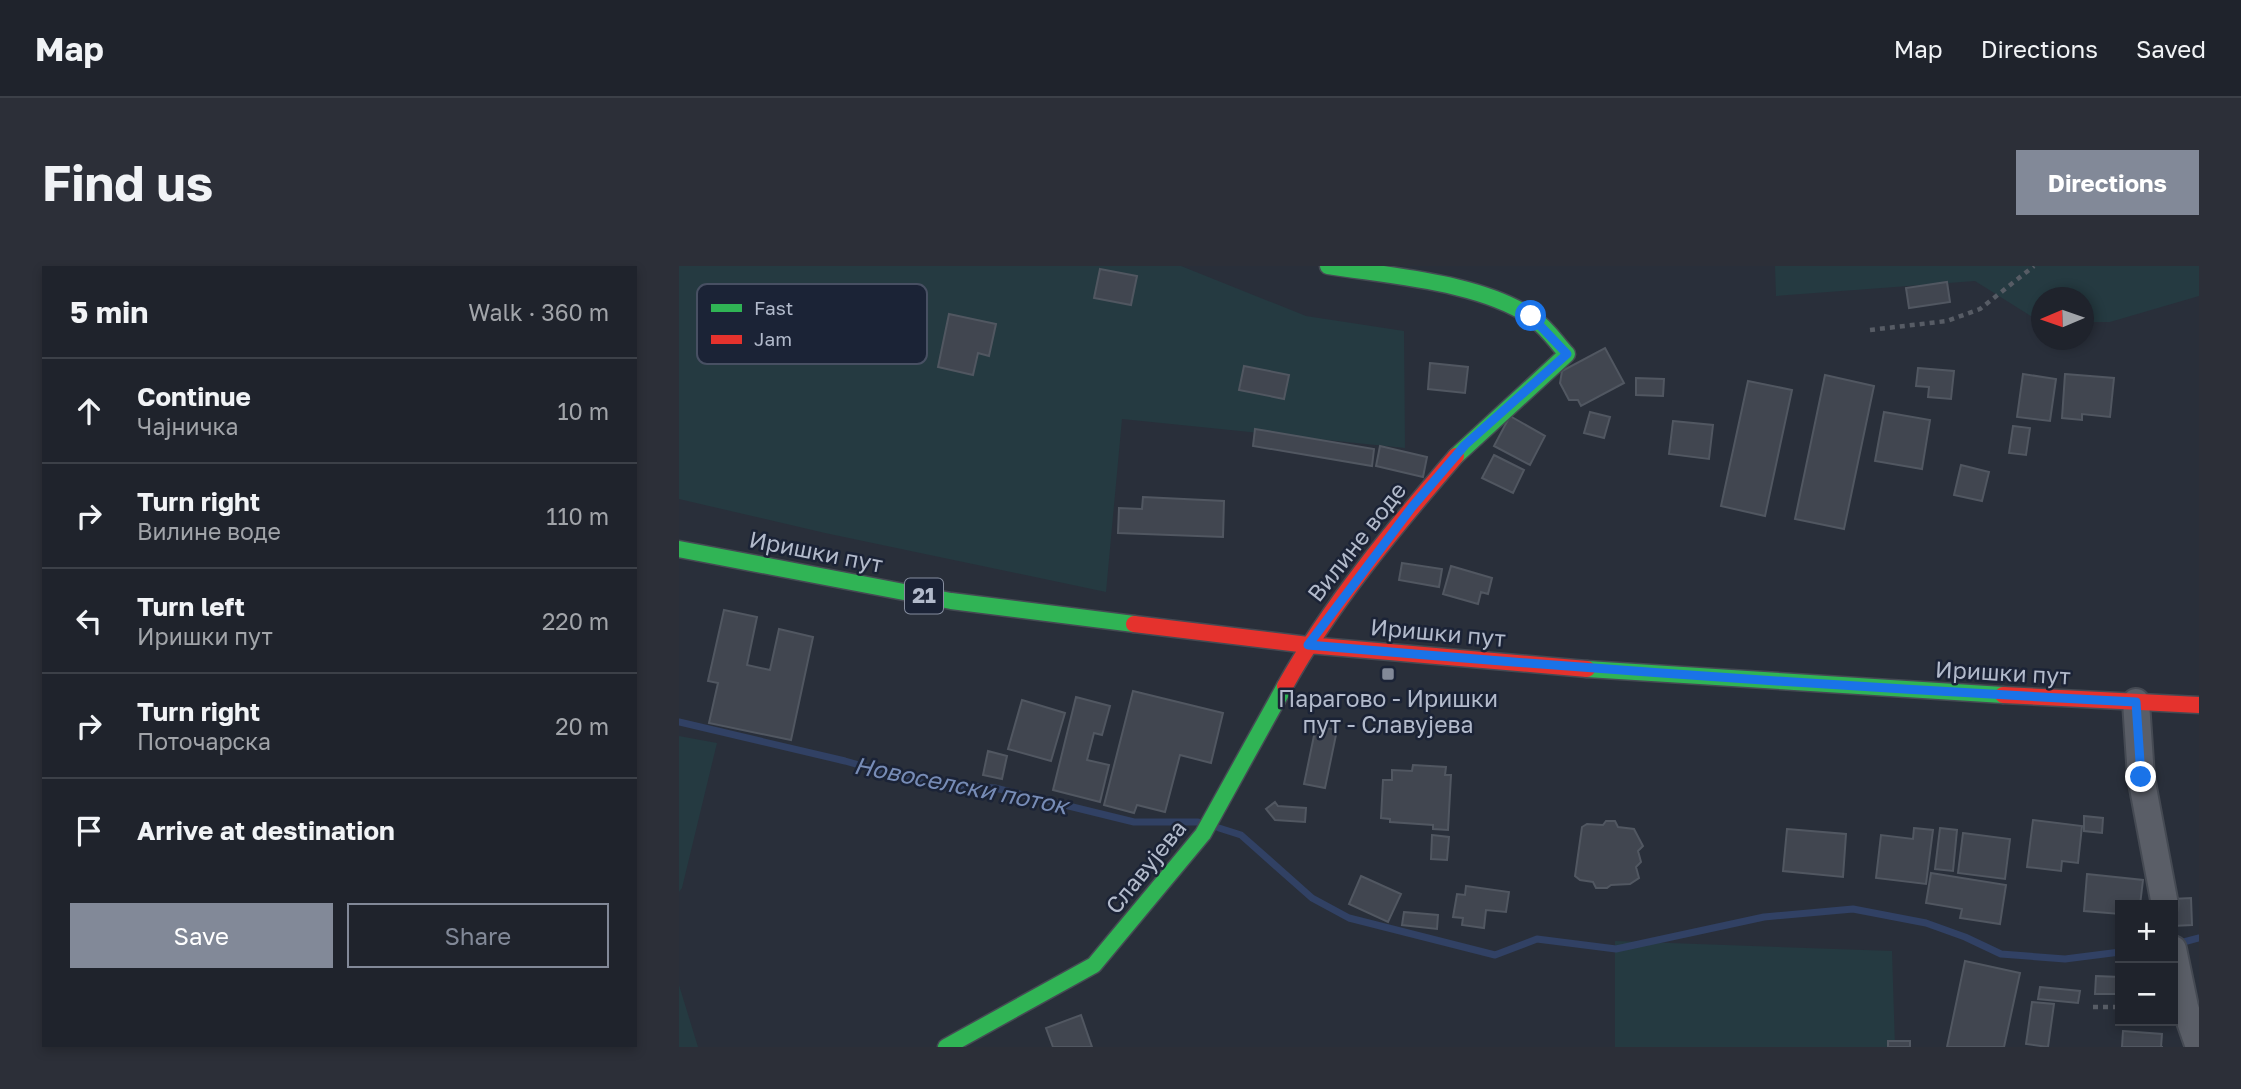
<!DOCTYPE html>
<meta charset="utf-8">
<style>
:root{--surface:#1f232c;--page:#2c2f38;--text:#f1f3f6;--muted:#a1a4a9;--line:#3c4048;--accent:#828998}
body{margin:0;font-family:"Golos Text",sans-serif;background:var(--page);color:var(--text)}
.controls{position:absolute;right:21px;bottom:21px;display:grid;overflow:hidden;border-radius:0px;box-shadow:0 4px 10px #0003}
.controls button{width:63px;height:63px;display:grid;place-items:center;padding:0;border:0;border-bottom:2px solid var(--line);background:var(--surface);color:var(--text);font:35px sans-serif}
.compass{position:absolute;left:1352px;top:21px;width:63px;height:63px;border-radius:50%;background:var(--surface);box-shadow:0 4px 10px #0003;rotate:268deg}
.stop{position:absolute;width:21px;height:21px;margin:-16px;border:5px solid #1a73e8;border-radius:50%;background:#fff}
.stop.end{background:#1a73e8;border-color:#fff;box-shadow:0 2px 7px #0008}
.list{margin:0;padding:0;list-style:none}
h2{display:flex;justify-content:space-between;align-items:center;height:91px;margin:0;padding:0 28px;font-size:30px}
h2 small{font-size:23px;font-weight:400;color:var(--muted)}
.list li{display:grid;grid-template-columns:46px 1fr auto;gap:21px;align-items:center;box-sizing:border-box;height:105px;padding:0 28px;border-top:2px solid var(--line)}
.list b{display:block;font-size:26px;white-space:nowrap}
.list p{margin:0;font-size:23px;white-space:nowrap;color:var(--muted)}
.list em{font-size:23px;font-style:normal;color:var(--muted)}
.actions{display:flex;gap:14px;padding:21px 28px}
.actions a{flex:1;padding:16px 0;border:2px solid var(--accent);border-radius:0px;text-align:center;font-size:24px;color:var(--accent)}
.actions .main{background:var(--accent);color:#fff}
.icon{flex:none;width:38px;height:38px;fill:none;stroke:currentColor;stroke-width:2;stroke-linecap:round;stroke-linejoin:round}
.map{position:relative;flex:none;width:1520px;height:781px;overflow:hidden;border-radius:0px}
header{display:flex;align-items:center;gap:42px;box-sizing:border-box;height:98px;padding:0 35px;background:var(--surface);border-bottom:2px solid var(--line)}
header strong{font-size:33px}
nav{display:flex;gap:38px;margin-inline-start:auto;font-size:24px}
.intro{display:flex;align-items:center;justify-content:space-between;box-sizing:border-box;height:168px;padding:0 42px}
h1{margin:0;font-size:49px}
.button{padding:18px 32px;border-radius:0px;background:var(--accent);color:#fff;font-size:24px;font-weight:700}
main{display:flex;gap:42px;padding:0 42px}
aside{flex:1;background:var(--surface);border-radius:0px;box-shadow:0 4px 10px #0003}
.map>svg:first-child{display:block}
.green{fill:#253a41}
.lines{fill:none;stroke-linecap:round;stroke-linejoin:round}
.stream{stroke:#314164;stroke-width:7}
.building{fill:#414650;stroke:#515761;stroke-width:2}
.street-casing{stroke:#454a53;stroke-width:30}
.fast-casing{stroke:#454a53;stroke-width:19}
.jam-casing{stroke:#454a53;stroke-width:19}
.path{stroke:#575c65;stroke-width:4.5;stroke-dasharray:5 5;stroke-linecap:butt}
.street{stroke:#5a5e67;stroke-width:26}
.fast{stroke:#30b455;stroke-width:16}
.jam{stroke:#e5322d;stroke-width:16}
.route{stroke:#1a73e8;stroke-width:9}
.poi-dot{fill:#828998;stroke:#1b2336;stroke-width:2.5}
.labels{text-anchor:middle;stroke-width:5;stroke-linejoin:round;paint-order:stroke}
.shield{fill:#1b2336;stroke:#858d9e;stroke-width:2}
.shield-label{font-size:21px;font-weight:bold;fill:#b2bacb}
.street-label{font-size:23px;fill:#b2bacb;stroke:#1b2336}
.poi-label{font-size:23px;fill:#b2bacb;stroke:#1b2336}
.water-label{font-size:24px;font-style:italic;fill:#778cb6;stroke:#1b2336}
.key{fill:#1b2336;stroke:#485063;stroke-width:2}
.key-label{font-size:19px;fill:#b2bacb}
</style>
<header>
<strong>Map</strong>
<nav><a>Map</a><a>Directions</a><a>Saved</a></nav>
</header>
<div class="intro"><h1>Find us</h1><a class="button">Directions</a></div>
<main>
<aside>
<h2>5 min<small>Walk · 360 m</small></h2>
<ul class="list">
<li><svg class="icon" aria-label="ahead" viewBox="0 0 24 24"><path d="M12 20V5M6 11l6-6 6 6"/></svg><div><b>Continue</b><p>Чајничка</p></div><em>10 m</em></li>
<li><svg class="icon" aria-label="right" viewBox="0 0 24 24"><path d="M7 20v-9h11M14 6l5 5-5 5"/></svg><div><b>Turn right</b><p>Вилине воде</p></div><em>110 m</em></li>
<li><svg class="icon" aria-label="left" viewBox="0 0 24 24"><path d="M17 20v-9H6M10 6l-5 5 5 5"/></svg><div><b>Turn left</b><p>Иришки пут</p></div><em>220 m</em></li>
<li><svg class="icon" aria-label="right" viewBox="0 0 24 24"><path d="M7 20v-9h11M14 6l5 5-5 5"/></svg><div><b>Turn right</b><p>Поточарска</p></div><em>20 m</em></li>
<li><svg class="icon" aria-label="arrive" viewBox="0 0 24 24"><path d="M6 21V4h12l-3 4 3 4H6"/></svg><div><b>Arrive at destination</b></div></li>
</ul>
<div class="actions"><a class="main">Save</a><a>Share</a></div>
</aside>
<div class="map">
<svg width="1520" height="781" viewBox="0 0 1520 781">
<rect width="100%" height="100%" fill="#292f3a"/>
<path class="green" d="M 0,0 L 502,0 L 627,50 L 725,65 L 726,182 L 443,153 L 427,326 L 146,267 L 0,233 Z
M 1096,0 L 1520,0 L 1520,30 L 1431,56 L 1405,56 L 1405,32 L 1363,32 L 1362,55 L 1360,55 L 1296,15 L 1097,30 Z
M 0,470 L 38,477 L 3,622 L 0,626 Z
M 936,675 L 1213,685 L 1216,781 L 936,781 Z
M 0,719 L 19,781 L 0,781 Z"/>
<g class="lines">
<path class="stream" d="M 0,456 L 166,495 L 243,517 L 316,522 L 455,556 L 519,556
M 540,562 L 562,569 L 633,632 L 670,652 L 816,689 L 858,673 L 937,683 L 1085,651 L 1174,643 L 1247,657 L 1286,671 L 1322,688 L 1386,693 L 1441,686
M 1497,678 L 1520,672"/>
</g>
<path class="building" d="M 421,3 L 458,10 L 452,39 L 415,32 Z
M 1268,16 L 1271,36 L 1230,42 L 1227,22 Z
M 270,48 L 317,58 L 310,90 L 299,87 L 294,109 L 259,101 Z
M 926,82 L 945,117 L 902,140 L 899,134 L 890,134 L 881,117 L 883,105 Z
M 751,97 L 789,101 L 786,127 L 749,123 Z
M 565,100 L 610,109 L 605,133 L 560,124 Z
M 1239,102 L 1275,105 L 1272,133 L 1249,131 L 1250,121 L 1237,120 Z
M 1344,108 L 1377,113 L 1371,155 L 1338,151 Z
M 1386,108 L 1435,112 L 1431,151 L 1403,148 L 1403,154 L 1383,152 Z
M 1146,109 L 1195,120 L 1165,263 L 1116,253 Z
M 957,112 L 985,113 L 984,130 L 957,129 Z
M 1069,115 L 1113,124 L 1086,250 L 1042,240 Z
M 911,146 L 931,151 L 925,172 L 905,167 Z
M 1205,146 L 1251,154 L 1243,203 L 1196,195 Z
M 831,150 L 866,170 L 851,199 L 815,180 Z
M 994,155 L 1034,159 L 1030,193 L 990,188 Z
M 1334,160 L 1351,162 L 1347,189 L 1330,187 Z
M 576,163 L 695,183 L 693,200 L 574,180 Z
M 701,180 L 748,191 L 744,211 L 697,200 Z
M 815,189 L 845,204 L 834,227 L 803,212 Z
M 1282,199 L 1310,206 L 1303,235 L 1275,229 Z
M 464,231 L 545,235 L 544,271 L 439,267 L 440,242 L 463,243 Z
M 723,297 L 763,303 L 760,321 L 720,314 Z
M 772,300 L 813,312 L 809,328 L 802,326 L 799,338 L 764,328 Z
M 45,344 L 78,351 L 68,399 L 91,404 L 100,363 L 134,371 L 112,474 L 30,457 L 39,417 L 29,415 Z
M 454,425 L 544,447 L 532,497 L 501,489 L 486,546 L 458,539 L 455,547 L 425,539 Z
M 397,431 L 431,440 L 423,469 L 415,467 L 408,494 L 430,499 L 421,536 L 374,524 Z
M 343,434 L 386,447 L 372,495 L 329,483 Z
M 637,460 L 658,464 L 646,522 L 625,518 Z
M 309,485 L 328,490 L 323,513 L 304,509 Z
M 734,499 L 767,501 L 766,509 L 772,509 L 769,564 L 754,563 L 754,559 L 711,556 L 711,553 L 702,552 L 704,514 L 713,514 L 713,504 L 733,505 Z
M 596,536 L 599,540 L 627,542 L 626,556 L 596,554 L 587,543 Z
M 1405,550 L 1424,552 L 1423,567 L 1405,565 Z
M 1354,554 L 1403,560 L 1399,597 L 1383,595 L 1382,605 L 1348,601 Z
M 927,555 L 936,555 L 939,561 L 955,563 L 964,580 L 959,585 L 962,596 L 957,601 L 960,612 L 951,618 L 932,619 L 928,622 L 917,622 L 914,616 L 901,614 L 896,610 L 903,561 L 908,558 L 924,559 Z
M 1235,562 L 1254,564 L 1247,618 L 1197,612 L 1202,569 L 1234,573 Z
M 1261,562 L 1278,564 L 1274,605 L 1256,603 Z
M 1108,563 L 1167,568 L 1164,611 L 1104,605 Z
M 1284,567 L 1331,573 L 1326,613 L 1279,607 Z
M 753,569 L 770,571 L 768,594 L 752,593 Z
M 1252,607 L 1327,619 L 1321,658 L 1281,652 L 1283,643 L 1247,637 Z
M 1408,608 L 1464,614 L 1461,639 L 1441,639 L 1441,648 L 1405,645 Z
M 682,610 L 722,628 L 709,656 L 670,638 Z
M 787,620 L 830,626 L 827,646 L 807,644 L 805,662 L 783,659 L 784,652 L 774,651 L 778,628 L 786,629 Z
M 1512,632 L 1513,659 L 1494,660 L 1493,633 Z
M 725,646 L 759,649 L 758,663 L 723,659 Z
M 1286,695 L 1341,707 L 1325,781 L 1268,781 Z
M 1417,710 L 1441,711 L 1440,728 L 1416,728 Z
M 1361,721 L 1401,725 L 1399,737 L 1359,733 Z
M 1353,736 L 1375,738 L 1369,781 L 1347,778 Z
M 402,749 L 413,781 L 374,781 L 367,762 Z
M 1444,765 L 1483,768 L 1482,781 L 1484,781 L 1443,781 Z
M 1209,775 L 1231,775 L 1231,781 L 1209,781 Z"/>
<g class="lines">
<defs>
<path id="street" d="M 1457,436 L 1462,511 L 1486,639
M 1494,683 L 1506,741 L 1520,781"/>
<path id="fast" d="M 649,0 C 710,10 804,16 855,53 C 868,62 877,76 888,88 L 777,190
M 0,283 L 272,335 L 455,358
M 908,403 L 1324,429
M 267,781 L 415,699 L 524,568 L 606,420"/>
<path id="jam" d="M 455,358 L 629,379 L 908,403
M 606,420 C 651,339 716,261 777,190
M 1324,429 L 1520,439"/>
</defs>
<use href="#street" class="street-casing"/>
<use href="#fast" class="fast-casing"/>
<use href="#jam" class="jam-casing"/>
<path class="path" d="M 1191,64 L 1268,55 L 1301,43 L 1355,0
M 1414,741 L 1441,741"/>
<use href="#street" class="street"/>
<use href="#fast" class="fast"/>
<use href="#jam" class="jam"/>
</g>
<g class="lines">
<path class="route" d="M 852,50 L 888,88 L 786,179 L 733,241 L 629,379 C 904,403 1180,422 1457,436 L 1462,511"/>
</g>
<rect class="poi-dot" x="702" y="401" width="14" height="14" rx="3.5"/>
<g class="labels">
<rect class="shield" x="226" y="312.5" width="38" height="35" rx="5"/>
<g class="shield-label">
<text x="245" y="337">21</text>
</g>
<g class="street-label">
<text transform="translate(678 276) rotate(-52)" y="8">Вилине воде</text>
<text transform="translate(137 286) rotate(11)" y="8">Иришки пут</text>
<text transform="translate(759 367) rotate(5)" y="8">Иришки пут</text>
<text transform="translate(1324 407) rotate(3)" y="8">Иришки пут</text>
<text transform="translate(467 601) rotate(-51)" y="8">Славујева</text>
</g>
<g class="poi-label">
<text x="709" y="441">Парагово - Иришки<tspan x="709" dy="26">пут - Славујева</tspan></text>
</g>
<g class="water-label">
<text transform="translate(282 520) rotate(11)" y="8">Новоселски поток</text>
</g>
</g>
<rect x="18" y="18" width="230" height="80" rx="10" class="key"/>
<rect x="32" y="38" width="31" height="8" fill="#30b455"/>
<rect x="32" y="69" width="31" height="9" fill="#e5322d"/>
<g class="key-label">
<text x="75" y="49">Fast</text>
<text x="75" y="80">Jam</text>
</g>
</svg>
<div class="controls">
<button>+</button>
<button>−</button>
</div>
<svg class="compass" viewBox="-18 -18 36 36"><path d="M0-13l5 13h-10z" fill="#e53935"/><path d="M0 13l5-13h-10z" fill="#a1a4a9"/></svg>
<div class="stop" style="left:852px;top:50px"></div>
<div class="stop end" style="left:1462px;top:511px"></div>
</div>
</main>
